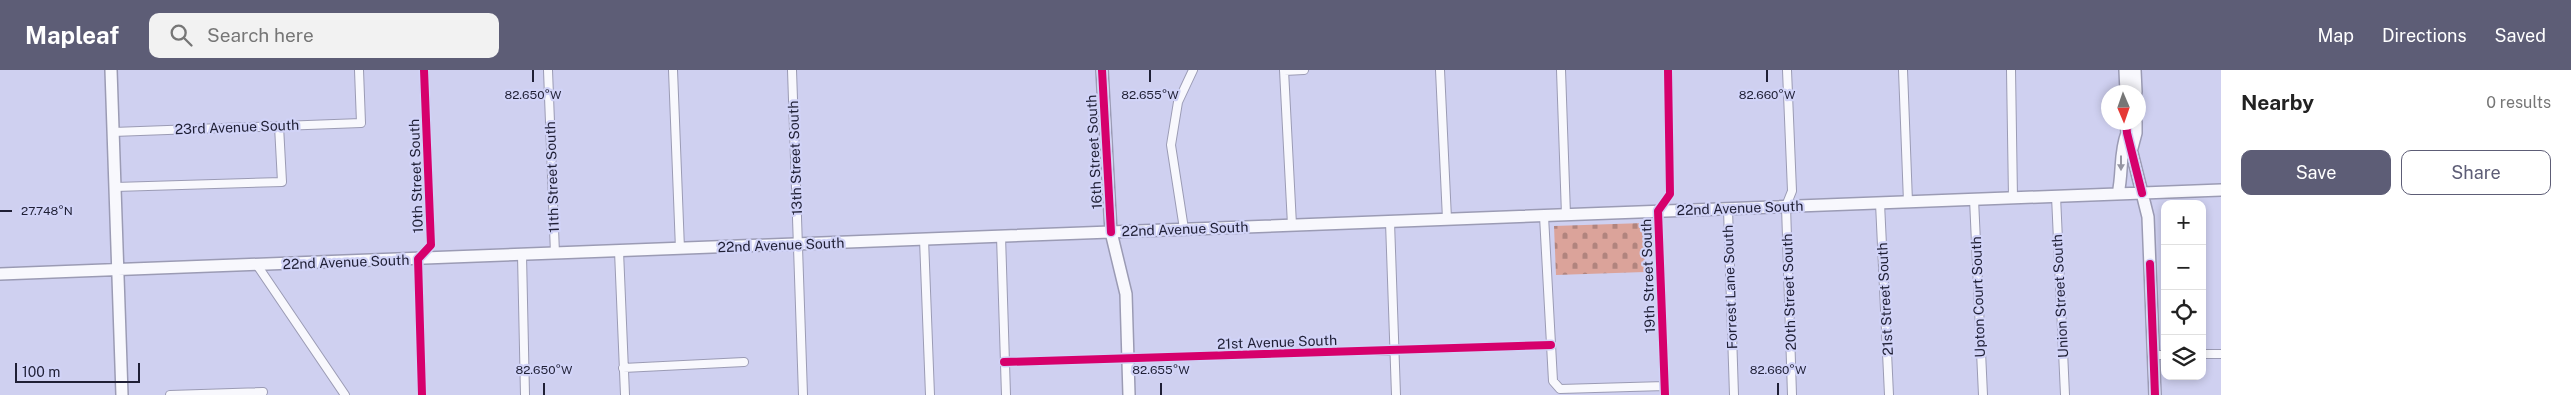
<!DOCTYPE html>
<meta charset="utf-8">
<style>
:root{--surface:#fff;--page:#f2f2f2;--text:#222;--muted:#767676;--line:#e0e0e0;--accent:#5d5d76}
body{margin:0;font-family:"Public Sans",sans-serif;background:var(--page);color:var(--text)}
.controls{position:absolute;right:15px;bottom:15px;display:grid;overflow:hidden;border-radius:10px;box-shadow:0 2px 8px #0003}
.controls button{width:45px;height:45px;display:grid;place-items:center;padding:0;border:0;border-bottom:1px solid var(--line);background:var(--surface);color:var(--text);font:25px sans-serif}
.compass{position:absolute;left:2101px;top:15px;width:45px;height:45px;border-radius:50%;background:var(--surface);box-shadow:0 2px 8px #0003;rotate:178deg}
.scale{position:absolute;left:15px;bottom:12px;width:125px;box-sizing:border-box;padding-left:5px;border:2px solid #1f1f35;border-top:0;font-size:14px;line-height:18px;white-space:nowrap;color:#1f1f35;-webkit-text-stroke:4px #d1d3f7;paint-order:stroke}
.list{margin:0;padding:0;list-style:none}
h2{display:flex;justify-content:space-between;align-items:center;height:65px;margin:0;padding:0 20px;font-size:21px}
h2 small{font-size:16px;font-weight:400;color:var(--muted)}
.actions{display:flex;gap:10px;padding:15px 20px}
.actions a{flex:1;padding:11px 0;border:1px solid var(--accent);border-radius:10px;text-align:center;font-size:18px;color:var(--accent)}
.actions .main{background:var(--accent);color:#fff}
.icon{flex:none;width:28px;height:28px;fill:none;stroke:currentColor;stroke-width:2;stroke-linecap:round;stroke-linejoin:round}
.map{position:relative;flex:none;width:2221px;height:325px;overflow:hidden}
header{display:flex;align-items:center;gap:30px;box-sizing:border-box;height:70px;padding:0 25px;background:var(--accent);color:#fff}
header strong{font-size:24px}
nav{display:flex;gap:28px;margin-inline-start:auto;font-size:18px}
.search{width:350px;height:45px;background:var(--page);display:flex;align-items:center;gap:12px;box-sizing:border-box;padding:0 18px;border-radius:10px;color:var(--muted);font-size:19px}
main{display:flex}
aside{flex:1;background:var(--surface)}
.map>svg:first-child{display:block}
.cemetery{fill:url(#cemetery-stones)}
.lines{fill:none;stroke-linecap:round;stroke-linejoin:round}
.street-casing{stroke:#9b9bb4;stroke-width:10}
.secondary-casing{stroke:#9b9bb4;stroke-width:14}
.street{stroke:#f8f8fd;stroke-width:8}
.secondary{stroke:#f8f8fd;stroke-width:11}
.cycleway-casing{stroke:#d1d3f7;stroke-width:11}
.cycleway{stroke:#d6006c;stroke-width:8}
.oneway{fill:#9696a3}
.ticks{fill:none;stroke:#1f1f35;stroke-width:2}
.labels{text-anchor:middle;stroke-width:4.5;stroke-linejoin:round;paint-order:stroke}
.street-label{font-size:14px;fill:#1f1f35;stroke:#d1d3f7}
.ticks-label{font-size:12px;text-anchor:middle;fill:#1f1f35;stroke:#d1d3f7;stroke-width:4.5;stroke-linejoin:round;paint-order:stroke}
</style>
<header>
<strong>Mapleaf</strong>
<div class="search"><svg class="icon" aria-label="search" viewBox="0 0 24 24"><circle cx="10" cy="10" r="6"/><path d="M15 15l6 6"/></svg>Search here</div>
<nav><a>Map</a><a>Directions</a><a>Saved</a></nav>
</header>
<main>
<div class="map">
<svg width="2221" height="325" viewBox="0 0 2221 325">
<defs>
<pattern id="cemetery-stones" width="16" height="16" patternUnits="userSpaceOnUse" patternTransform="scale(1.25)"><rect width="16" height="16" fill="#dba39a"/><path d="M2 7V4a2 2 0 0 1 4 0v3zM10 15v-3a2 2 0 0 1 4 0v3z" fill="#b1847e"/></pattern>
</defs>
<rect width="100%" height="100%" fill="#cfd0f0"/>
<path class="cemetery" d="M 1644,153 L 1645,202 L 1556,205 L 1554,156 Z"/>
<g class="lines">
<defs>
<path id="street" d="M 548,0 L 555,184
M 673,0 L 680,179
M 792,0 L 803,325
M 1284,0 L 1292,155
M 1440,0 L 1447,149
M 1561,0 L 1566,145
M 1787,0 L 1792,121 L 1786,136 L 1792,325
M 1903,0 L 1908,132
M 2011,0 L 2013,128
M 1284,1 L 1304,0
M 113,62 L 361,53 L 359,0
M 115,117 L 282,112 L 279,56
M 2056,126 L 2065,325
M 1974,129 L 1983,325
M 1880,133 L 1889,325
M 1728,139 L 1734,325
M 1544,146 L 1553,311 L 1560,319 L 1665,316
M 1390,152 L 1396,325
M 1184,159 L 1171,75 L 1178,32 L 1193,0
M 1001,166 L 1006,325
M 924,169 L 930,325
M 619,181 L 625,325
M 522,185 L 525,325
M 257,195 L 345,325
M 2202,284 L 2221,284
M 2153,285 L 2165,285
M 1004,292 L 1551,275
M 623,298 L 744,292
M 170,325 L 263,322
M 422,325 L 418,189 L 431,175 L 424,0
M 1665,325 L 1658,141 L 1670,124 L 1668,0"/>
<path id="secondary" d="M 111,0 L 122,325
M 1102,0 L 1111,162 L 1126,224 L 1129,325
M 2125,0 L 2126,22
M 2135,0 L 2136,22
M 2126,52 L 2127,63 L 2148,147 L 2155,325
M 2132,78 L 2136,63 L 2136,52
M 2118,124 C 2123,102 2119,84 2127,63
M 0,204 L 2221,120"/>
</defs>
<use href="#street" class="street-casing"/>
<use href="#secondary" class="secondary-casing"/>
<use href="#street" class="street"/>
<use href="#secondary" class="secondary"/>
<defs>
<path id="cycleway" d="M 1102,0 L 1111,162
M 2126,52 L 2127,63 L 2142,123
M 2150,194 L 2155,325
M 1004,292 L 1551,275
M 422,325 L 418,189 L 431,175 L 424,0
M 1665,325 L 1658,141 L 1670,124 L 1668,0"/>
</defs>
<use href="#cycleway" class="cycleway-casing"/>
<use href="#cycleway" class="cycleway"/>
</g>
<defs><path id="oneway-solid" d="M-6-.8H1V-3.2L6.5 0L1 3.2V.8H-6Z" transform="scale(1.25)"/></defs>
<use class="oneway" href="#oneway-solid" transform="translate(2121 93) rotate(90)"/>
<path class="ticks" d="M 533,0 L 533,12M 1150,0 L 1150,12M 1767,0 L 1767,12M 0,141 L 12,141M 544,313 L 544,325M 1161,313 L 1161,325M 1778,313 L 1778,325"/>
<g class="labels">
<g class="street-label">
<text transform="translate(237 57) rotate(-2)" y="5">23rd Avenue South</text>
<text transform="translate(1094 82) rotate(-93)" y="5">16th Street South</text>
<text transform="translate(795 88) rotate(-92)" y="5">13th Street South</text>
<text transform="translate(416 106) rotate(-92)" y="5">10th Street South</text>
<text transform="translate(552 107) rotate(-92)" y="5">11th Street South</text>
<text transform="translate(1740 138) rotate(-2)" y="5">22nd Avenue South</text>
<text transform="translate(1185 159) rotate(-2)" y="5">22nd Avenue South</text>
<text transform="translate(781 175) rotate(-2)" y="5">22nd Avenue South</text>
<text transform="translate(346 192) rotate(-2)" y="5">22nd Avenue South</text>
<text transform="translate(1648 206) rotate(-92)" y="5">19th Street South</text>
<text transform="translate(1730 217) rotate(-92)" y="5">Forrest Lane South</text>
<text transform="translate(1789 222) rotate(-92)" y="5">20th Street South</text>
<text transform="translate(2060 226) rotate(-93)" y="5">Union Street South</text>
<text transform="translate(1978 227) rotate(-92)" y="5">Upton Court South</text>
<text transform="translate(1885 229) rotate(-93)" y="5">21st Street South</text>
<text transform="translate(1277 272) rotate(-2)" y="5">21st Avenue South</text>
</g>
</g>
<g class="ticks-label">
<text x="533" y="29">82.650°W</text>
<text x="1150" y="29">82.655°W</text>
<text x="1767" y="29">82.660°W</text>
<text x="47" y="145">27.748°N</text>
<text x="544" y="304">82.650°W</text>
<text x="1161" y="304">82.655°W</text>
<text x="1778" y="304">82.660°W</text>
</g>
</svg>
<div class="controls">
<button>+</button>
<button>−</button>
<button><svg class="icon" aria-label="locate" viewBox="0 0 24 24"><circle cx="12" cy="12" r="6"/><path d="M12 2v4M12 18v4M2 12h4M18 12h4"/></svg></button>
<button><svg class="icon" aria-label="layers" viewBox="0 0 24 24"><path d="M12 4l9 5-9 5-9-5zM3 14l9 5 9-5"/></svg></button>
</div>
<svg class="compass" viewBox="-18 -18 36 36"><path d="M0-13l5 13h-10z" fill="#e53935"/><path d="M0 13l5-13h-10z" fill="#767676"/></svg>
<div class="scale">100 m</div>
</div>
<aside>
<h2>Nearby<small>0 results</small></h2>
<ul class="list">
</ul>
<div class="actions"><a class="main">Save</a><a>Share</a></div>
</aside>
</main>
